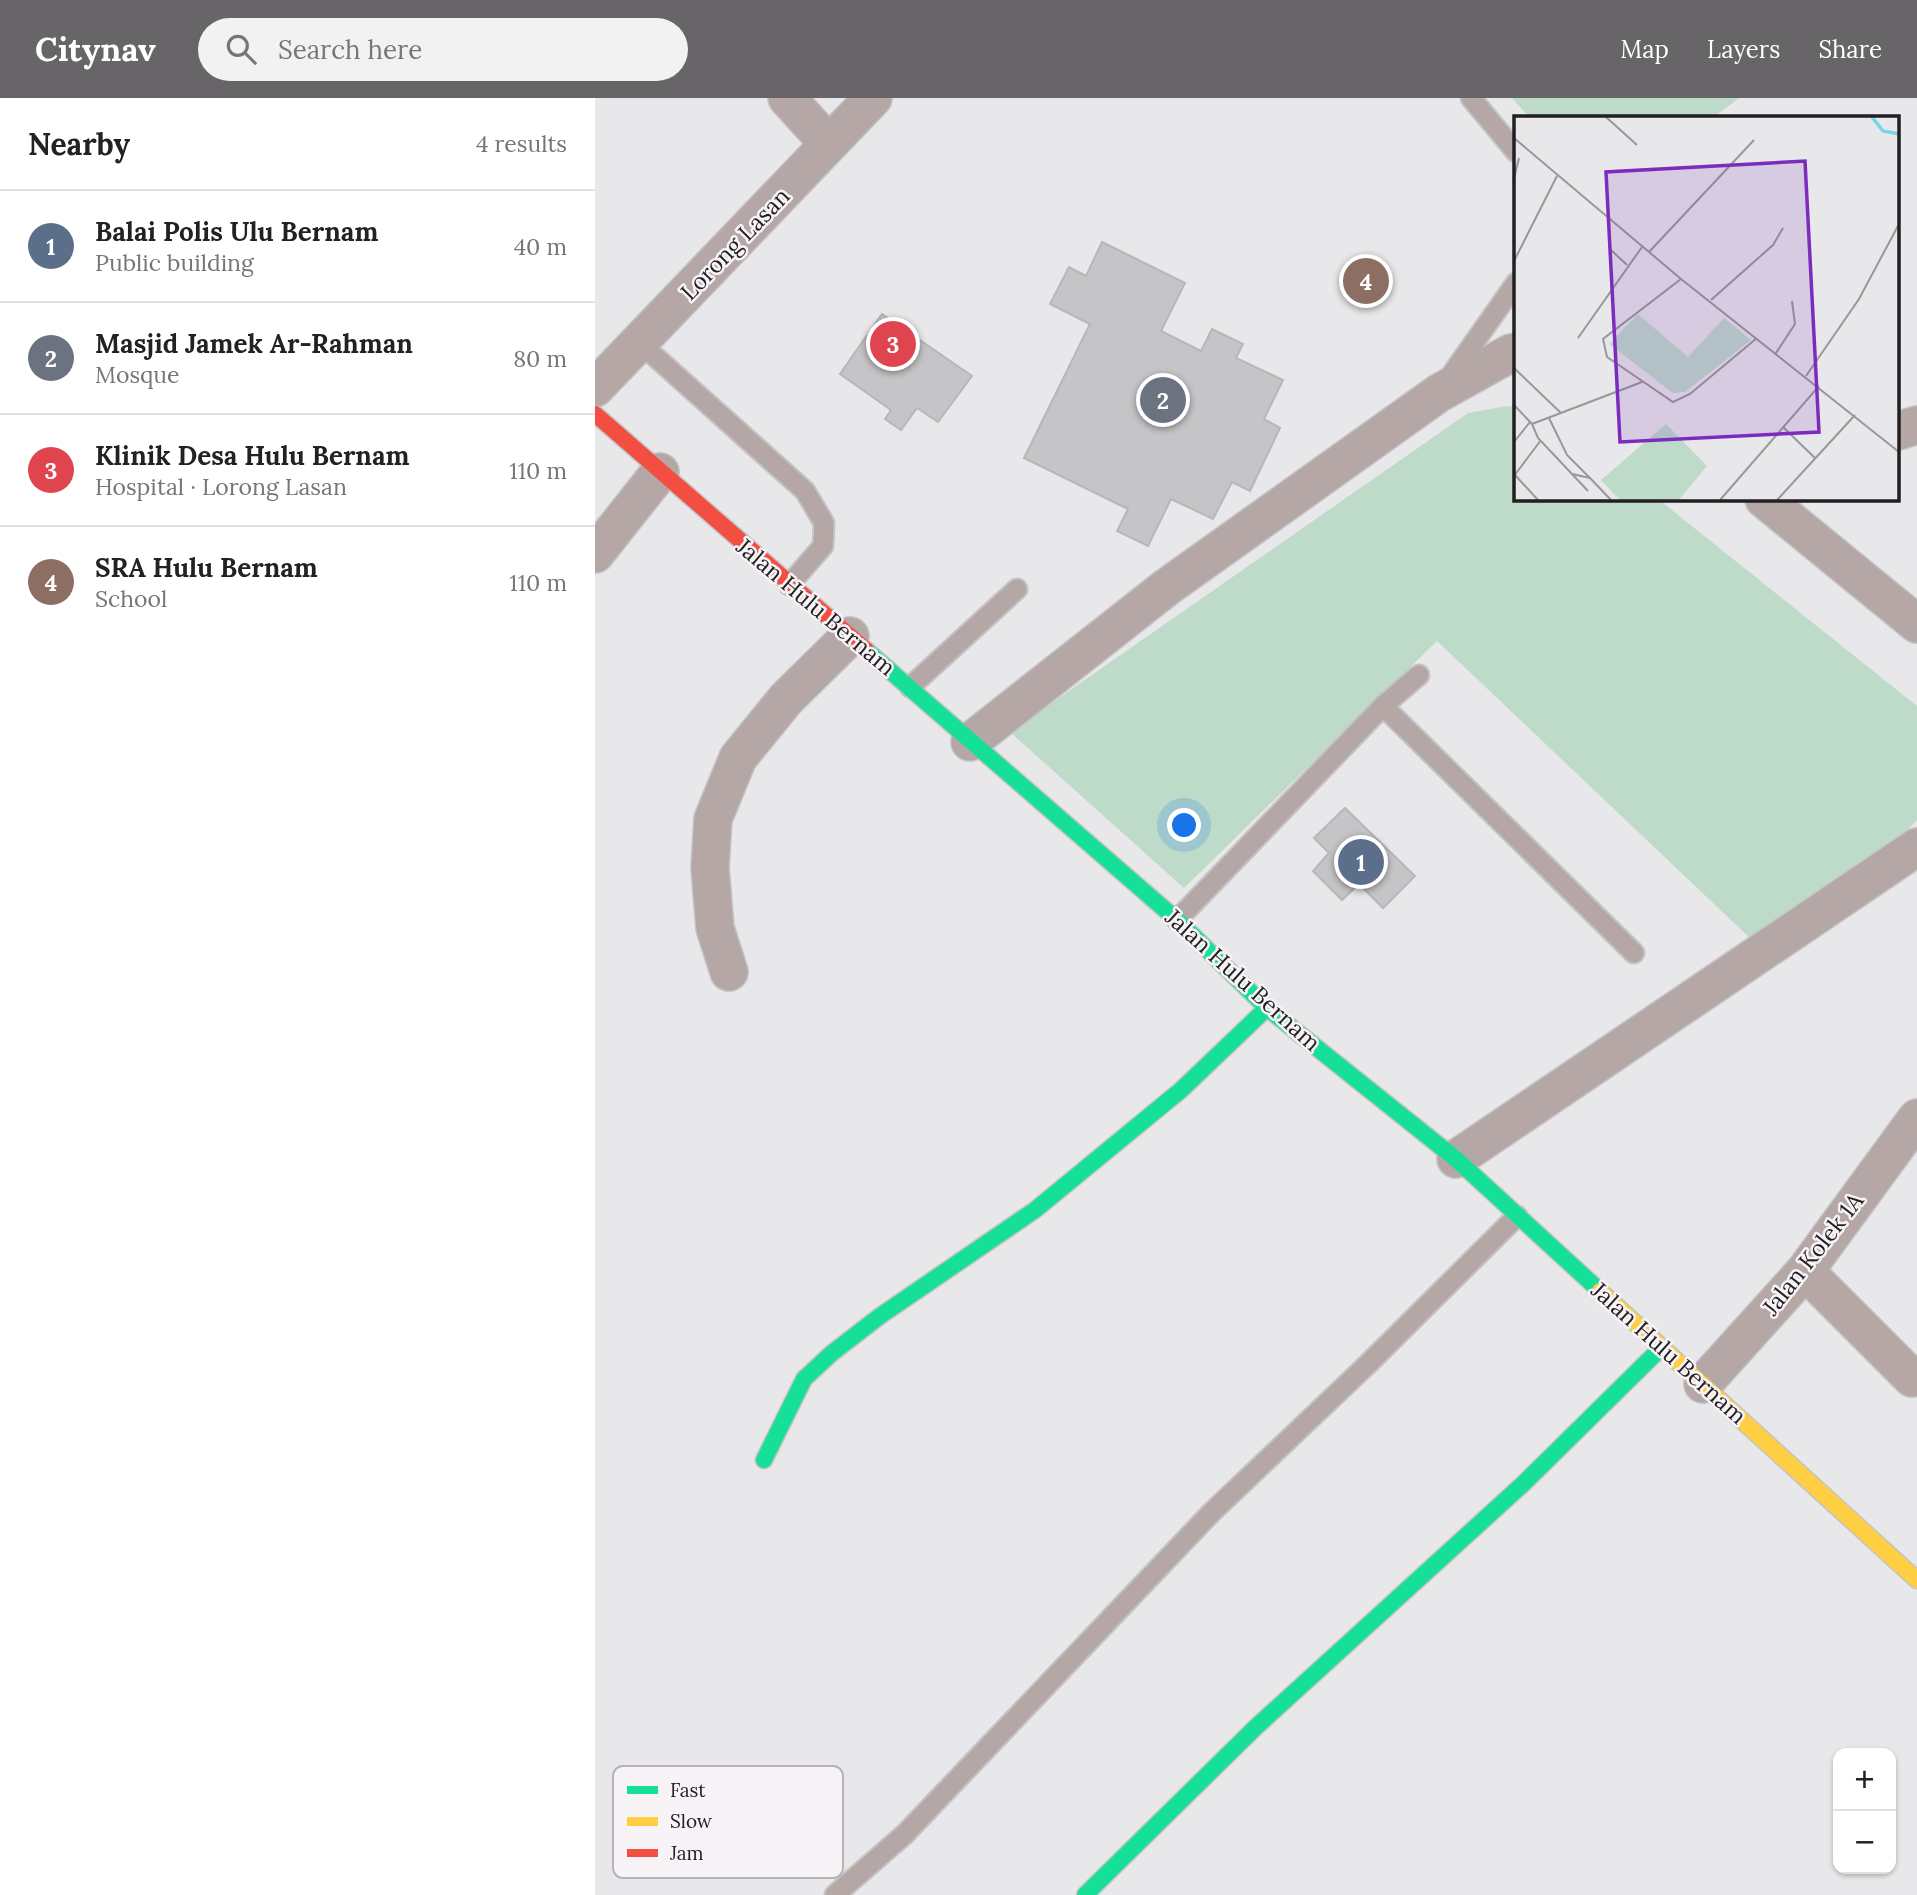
<!DOCTYPE html>
<meta charset="utf-8">
<style>
:root{--surface:#fff;--page:#f2f2f2;--text:#222;--muted:#767676;--line:#e0e0e0;--accent:#676567}
body{margin:0;font-family:Lora,serif;background:var(--page);color:var(--text)}
.controls{position:absolute;right:21px;bottom:21px;display:grid;overflow:hidden;border-radius:14px;box-shadow:0 2px 5px #0004}
.controls button{width:63px;height:63px;display:grid;place-items:center;padding:0;border:0;border-bottom:2px solid var(--line);background:var(--surface);color:var(--text);font:35px sans-serif}
.you{position:absolute;left:590px;top:728px;width:24px;height:24px;margin:-18px;border:5px solid #fff;border-radius:50%;background:#1a73e8;box-shadow:0 0 0 10px #1a73e833}
.badge{display:grid;place-items:center;width:46px;height:46px;border-radius:50%;background:var(--accent);color:#fff;font-size:23px;font-weight:700}
.pin{position:absolute;translate:-50% -50%;border:4px solid #fff;box-shadow:0 2px 7px #0006}
.list{margin:0;padding:0;list-style:none}
h2{display:flex;justify-content:space-between;align-items:center;height:91px;margin:0;padding:0 28px;font-size:30px}
h2 small{font-size:23px;font-weight:400;color:var(--muted)}
.list li{display:grid;grid-template-columns:46px 1fr auto;gap:21px;align-items:center;box-sizing:border-box;height:112px;padding:0 28px;border-top:2px solid var(--line)}
.list b{display:block;font-size:26px;white-space:nowrap}
.list p{margin:0;font-size:23px;white-space:nowrap;color:var(--muted)}
.list em{font-size:23px;font-style:normal;color:var(--muted)}
.icon{flex:none;width:38px;height:38px;fill:none;stroke:currentColor;stroke-width:2;stroke-linecap:round;stroke-linejoin:round}
.map{position:relative;flex:none;width:1322px;height:1797px;overflow:hidden}
header{display:flex;align-items:center;gap:42px;box-sizing:border-box;height:98px;padding:0 35px;background:var(--accent);color:#fff}
header strong{font-size:33px}
nav{display:flex;gap:38px;margin-inline-start:auto;font-size:24px}
.search{width:490px;height:63px;background:var(--page);display:flex;align-items:center;gap:18px;box-sizing:border-box;padding:0 24px;border-radius:38px;color:var(--muted);font-size:26px}
main{display:flex}
aside{flex:1;background:var(--surface)}
.map>svg:first-child{display:block}
.green{fill:#bedbc9}
.building{fill:#c5c4c6;stroke:#b7b6b8;stroke-width:2}
.lines{fill:none;stroke-linecap:round;stroke-linejoin:round}
.lane-casing{stroke:#c4c3c5;stroke-width:23}
.street-casing{stroke:#c4c3c5;stroke-width:40}
.fast-casing{stroke:#c4c3c5;stroke-width:19}
.slow-casing{stroke:#c4c3c5;stroke-width:19}
.jam-casing{stroke:#c4c3c5;stroke-width:19}
.lane{stroke:#b4a7a5;stroke-width:19}
.street{stroke:#b4a7a5;stroke-width:37}
.fast{stroke:#16e098;stroke-width:16}
.slow{stroke:#ffcf43;stroke-width:16}
.jam{stroke:#f24e42;stroke-width:16}
.labels{text-anchor:middle;stroke-width:5;stroke-linejoin:round;paint-order:stroke}
.street-label{font-size:23px;fill:#211f21;stroke:#f7f3f7}
.inset-river{fill:none;stroke:#78d4e8;stroke-width:3.5}
.inset-road{fill:none;stroke:#989799;stroke-width:2}
.view{fill:#7b2cbf;fill-opacity:0.15;stroke:#7b2cbf;stroke-width:3.5}
.inset-edge{fill:none;stroke:#211f21;stroke-width:3.5}
.key{fill:#f7f3f7;stroke:#b7b3b7;stroke-width:2}
.key-label{font-size:19px;fill:#211f21}
</style>
<header>
<strong>Citynav</strong>
<div class="search"><svg class="icon" aria-label="search" viewBox="0 0 24 24"><circle cx="10" cy="10" r="6"/><path d="M15 15l6 6"/></svg>Search here</div>
<nav><a>Map</a><a>Layers</a><a>Share</a></nav>
</header>
<main>
<aside>
<h2>Nearby<small>4 results</small></h2>
<ul class="list">
<li><span class="badge" style="background:#5c6f8a">1</span><div><b>Balai Polis Ulu Bernam</b><p>Public building</p></div><em>40 m</em></li>
<li><span class="badge" style="background:#6b7280">2</span><div><b>Masjid Jamek Ar-Rahman</b><p>Mosque</p></div><em>80 m</em></li>
<li><span class="badge" style="background:#e0444e">3</span><div><b>Klinik Desa Hulu Bernam</b><p>Hospital · Lorong Lasan</p></div><em>110 m</em></li>
<li><span class="badge" style="background:#8d6e63">4</span><div><b>SRA Hulu Bernam</b><p>School</p></div><em>110 m</em></li>
</ul>
</aside>
<div class="map">
<svg width="1322" height="1797" viewBox="0 0 1322 1797">
<rect width="100%" height="100%" fill="#e8e7e9"/>
<path class="green" d="M 917,0 L 1144,0 L 1119,19 L 934,19 Z
M 912,308 L 921,309 L 921,401 L 1063,401 L 1322,608 L 1322,722 L 1288,757 L 1157,842 L 842,543 L 589,790 L 415,634 L 873,315 Z"/>
<path class="building" d="M 507,144 L 590,185 L 566,233 L 606,253 L 617,231 L 648,246 L 641,260 L 688,282 L 669,321 L 685,330 L 655,393 L 637,384 L 618,421 L 576,401 L 553,448 L 522,433 L 533,411 L 429,360 L 495,226 L 455,206 L 474,169 L 491,178 Z
M 287,216 L 377,278 L 343,324 L 322,310 L 306,332 L 290,321 L 296,312 L 245,276 Z
M 750,710 L 820,778 L 788,810 L 764,786 L 747,802 L 718,773 L 734,755 L 719,740 Z"/>
<g class="lines">
<defs>
<path id="lane" d="M 876,0 L 921,54
M 45,245 L 210,393 L 229,425 L 228,448 L 194,487
M 852,283 L 921,185
M 315,589 L 422,491
M 788,608 L 1039,855
M 582,822 L 788,608 L 824,577
M 240,1797 L 310,1736 L 616,1415 L 774,1265 L 922,1118"/>
<path id="street" d="M 192,0 L 234,46
M 0,290 L 278,0
M 1303,333 L 1322,327
M 1169,401 L 1322,526
M 0,456 L 65,374
M 375,644 L 572,489 L 844,295 L 916,255 L 921,254
M 134,874 L 120,830 L 115,770 L 118,721 L 143,660 L 191,601 L 255,538
M 861,1061 L 1322,749
M 1210,1173 L 1317,1280
M 1108,1286 L 1210,1173 L 1322,1020"/>
<path id="fast" d="M 271,552 L 582,822 L 672,910 L 861,1061 L 1005,1193
M 169,1362 L 209,1281 L 237,1255 L 285,1218 L 440,1112 L 586,992 L 672,910
M 490,1797 L 661,1629 L 928,1386 L 1066,1250"/>
<path id="slow" d="M 1005,1193 L 1322,1482"/>
<path id="jam" d="M 0,316 L 271,552"/>
</defs>
<use href="#lane" class="lane-casing"/>
<use href="#street" class="street-casing"/>
<use href="#fast" class="fast-casing"/>
<use href="#slow" class="slow-casing"/>
<use href="#jam" class="jam-casing"/>
<use href="#lane" class="lane"/>
<use href="#street" class="street"/>
<use href="#fast" class="fast"/>
<use href="#slow" class="slow"/>
<use href="#jam" class="jam"/>
</g>
<g class="labels">
<g class="street-label">
<text transform="translate(140 146) rotate(-46)" y="8">Lorong Lasan</text>
<text transform="translate(221 509) rotate(40)" y="8">Jalan Hulu Bernam</text>
<text transform="translate(648 882) rotate(42)" y="8">Jalan Hulu Bernam</text>
<text transform="translate(1218 1156) rotate(-52)" y="8">Jalan Kolek 1A</text>
<text transform="translate(1074 1255) rotate(42)" y="8">Jalan Hulu Bernam</text>
</g>
</g>
<g transform="translate(919 18)">
<rect width="385" height="385" fill="#e8e7e9"/>
<path d="M 124,198 L 174,241 L 210,202 L 237,224 L 171,276 L 159,277 L 95,228 ZM 152,308 L 193,350 L 165,384 L 106,384 L 87,364 Z" fill="#bedbc9"/>
<path class="inset-river" d="M 358,1 L 369,15 L 385,18"/>
<path class="inset-road" d="M 92,1 L 123,29M 0,22 L 167,163 L 385,336M 0,63 L 5,42M 97,134 L 113,149M 135,136 L 240,24M 0,145 L 43,60M 167,163 L 89,223 L 93,241 L 159,286 L 176,278 L 243,222M 197,184 L 259,129 L 269,112M 64,222 L 128,131M 262,237 L 281,208 L 278,185M 0,252 L 47,297M 292,260 L 345,183 L 385,108M 0,289 L 18,308M 35,302 L 53,339 L 76,362 L 58,358M 18,308 L 128,266M 18,308 L 24,322 L 74,375M 269,311 L 302,343M 0,326 L 16,306M 1,359 L 24,384M 0,360 L 27,324M 76,362 L 97,384M 206,384 L 305,270M 263,384 L 341,299"/>
<path class="view" d="M 291,45 L 305,316 L 106,326 L 92,56 Z"/>
<rect width="385" height="385" class="inset-edge"/>
</g>
<rect x="18" y="1668" width="230" height="112" rx="10" class="key"/>
<rect x="32" y="1688" width="31" height="8" fill="#16e098"/>
<rect x="32" y="1719" width="31" height="9" fill="#ffcf43"/>
<rect x="32" y="1751" width="31" height="8" fill="#f24e42"/>
<g class="key-label">
<text x="75" y="1699">Fast</text>
<text x="75" y="1730">Slow</text>
<text x="75" y="1762">Jam</text>
</g>
</svg>
<div class="controls">
<button>+</button>
<button>−</button>
</div>
<div class="you"></div>
<div class="pin badge" style="left:766px;top:764px;background:#5c6f8a">1</div>
<div class="pin badge" style="left:568px;top:302px;background:#6b7280">2</div>
<div class="pin badge" style="left:298px;top:246px;background:#e0444e">3</div>
<div class="pin badge" style="left:771px;top:183px;background:#8d6e63">4</div>
</div>
</main>
